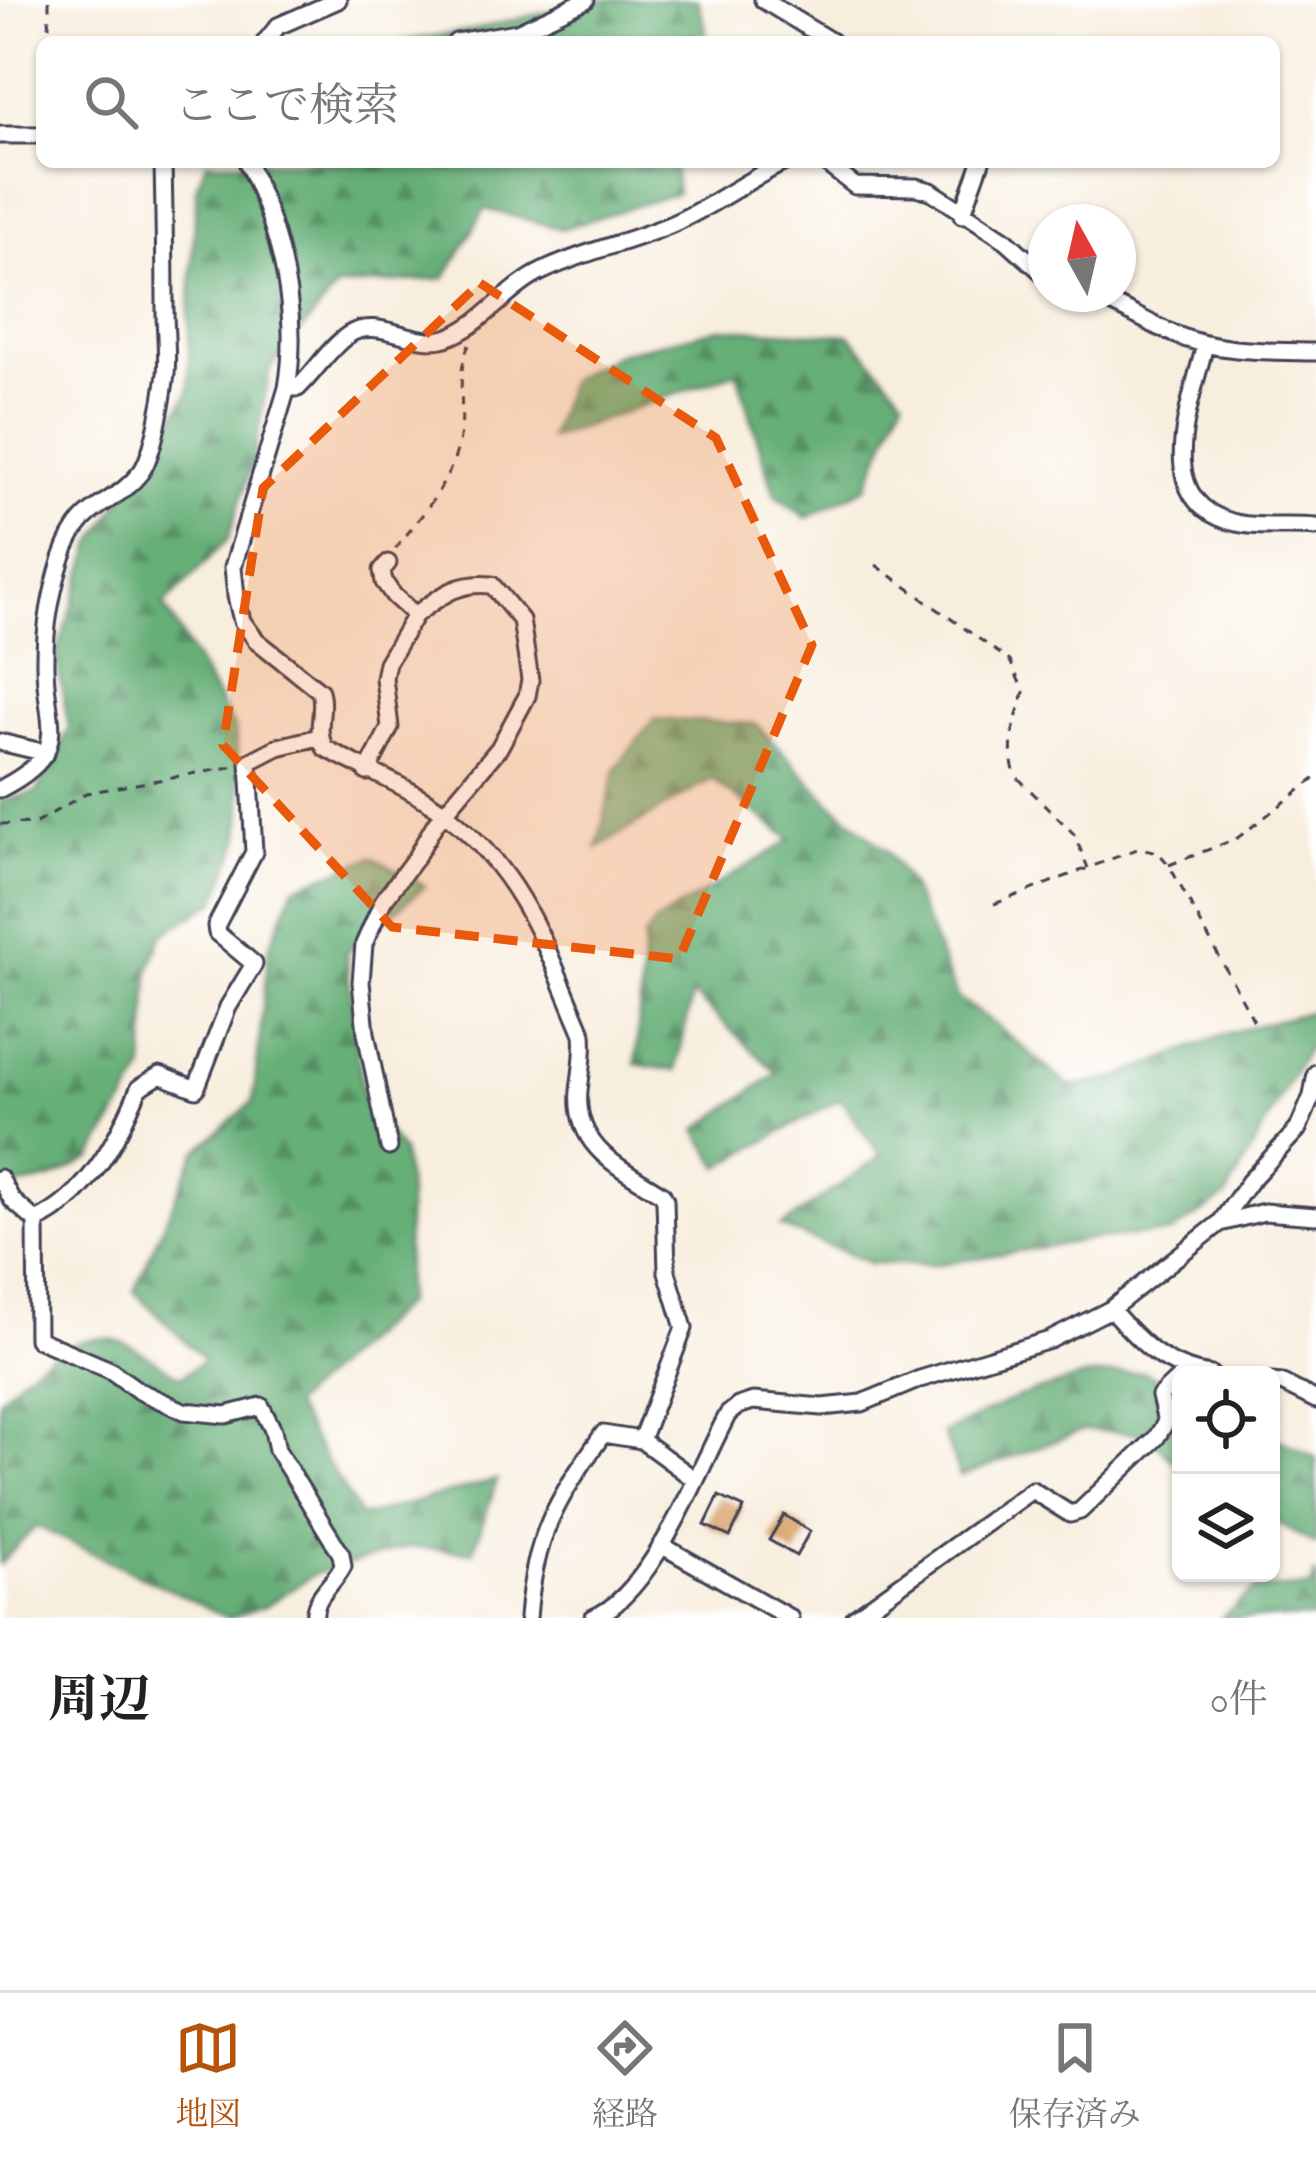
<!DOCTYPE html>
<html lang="ja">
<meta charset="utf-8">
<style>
:root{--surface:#fff;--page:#f2f2f2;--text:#222;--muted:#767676;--line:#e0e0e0;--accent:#b45309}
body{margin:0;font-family:"IM FELL English","Noto Serif JP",serif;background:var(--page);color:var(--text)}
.controls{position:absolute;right:36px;bottom:36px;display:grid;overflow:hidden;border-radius:18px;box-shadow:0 3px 9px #0004}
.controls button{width:108px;height:108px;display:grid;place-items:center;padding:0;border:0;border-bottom:3px solid var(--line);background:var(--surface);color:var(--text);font:60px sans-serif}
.compass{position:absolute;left:1028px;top:204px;width:108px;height:108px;border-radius:50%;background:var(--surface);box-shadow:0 3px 9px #0004;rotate:352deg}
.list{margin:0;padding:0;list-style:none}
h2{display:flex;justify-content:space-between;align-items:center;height:156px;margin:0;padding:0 48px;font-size:51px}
h2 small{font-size:39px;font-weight:400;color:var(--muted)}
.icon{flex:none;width:66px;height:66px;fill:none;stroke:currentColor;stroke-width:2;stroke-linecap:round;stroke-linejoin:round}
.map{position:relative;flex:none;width:1316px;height:1618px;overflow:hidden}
.search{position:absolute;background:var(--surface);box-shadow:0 3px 9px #0004;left:36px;right:36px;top:36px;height:132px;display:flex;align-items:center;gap:30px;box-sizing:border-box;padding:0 42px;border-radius:18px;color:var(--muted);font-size:45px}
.sheet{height:372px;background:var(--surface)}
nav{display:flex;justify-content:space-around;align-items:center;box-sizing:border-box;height:168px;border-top:3px solid var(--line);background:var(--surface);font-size:33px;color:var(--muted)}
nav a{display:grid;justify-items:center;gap:6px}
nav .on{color:var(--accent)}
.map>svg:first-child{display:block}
.forest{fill:url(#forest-firs);stroke:#446859;stroke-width:3}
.building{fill:#d9a369}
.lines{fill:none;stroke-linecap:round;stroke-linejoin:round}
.minor-casing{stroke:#424153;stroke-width:21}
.path{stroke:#424153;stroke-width:3;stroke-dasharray:9 9;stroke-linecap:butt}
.minor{stroke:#fff;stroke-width:15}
.marked{fill:#e8590c;fill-opacity:0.2;stroke:#e8590c;stroke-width:9;stroke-dasharray:24 15;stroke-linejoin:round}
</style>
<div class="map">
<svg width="1316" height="1618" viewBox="0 0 1316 1618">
<defs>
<pattern id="forest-firs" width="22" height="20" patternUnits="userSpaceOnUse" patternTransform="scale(3)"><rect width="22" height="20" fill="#66af77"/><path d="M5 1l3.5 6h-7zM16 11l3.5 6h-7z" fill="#548e63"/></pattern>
</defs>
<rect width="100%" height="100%" fill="#fff"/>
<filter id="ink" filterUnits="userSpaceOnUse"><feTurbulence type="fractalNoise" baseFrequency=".00833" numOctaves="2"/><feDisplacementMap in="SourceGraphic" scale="24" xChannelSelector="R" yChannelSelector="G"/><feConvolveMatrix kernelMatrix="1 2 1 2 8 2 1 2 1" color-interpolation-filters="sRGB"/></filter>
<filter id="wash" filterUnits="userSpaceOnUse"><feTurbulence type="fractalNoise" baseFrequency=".004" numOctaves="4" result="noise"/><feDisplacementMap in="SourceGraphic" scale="48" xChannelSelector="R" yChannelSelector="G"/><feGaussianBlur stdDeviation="2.7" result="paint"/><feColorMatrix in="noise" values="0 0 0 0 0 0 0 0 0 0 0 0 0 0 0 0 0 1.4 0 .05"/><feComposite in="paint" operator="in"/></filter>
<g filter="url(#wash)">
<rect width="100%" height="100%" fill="#f8eede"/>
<path class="forest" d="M 597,0 L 698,0 L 706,30 L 701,42 L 397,42 L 473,30 Z
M 207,162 L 673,162 L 677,193 L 562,229 L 485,209 L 445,278 L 337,287 L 270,369 L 253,461 L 228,539 L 164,605 L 235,729 L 242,807 L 240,840 L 216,901 L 162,935 L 149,971 L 144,1071 L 92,1158 L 51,1179 L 0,1190 L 0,801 L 37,792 L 69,728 L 56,656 L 93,544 L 189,392 L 189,317 L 197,185 Z
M 721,328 L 850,335 L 904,397 L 867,486 L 807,518 L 775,495 L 737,372 L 549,439 L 569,380 L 619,353 Z
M 654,719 L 756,724 L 831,803 L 887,851 L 911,887 L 958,999 L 990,1020 L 1070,1087 L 1114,1079 L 1225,1034 L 1316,1010 L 1316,1047 L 1308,1047 L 1226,1197 L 1171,1233 L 1094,1239 L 932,1265 L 870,1263 L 781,1227 L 881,1156 L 840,1099 L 720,1167 L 697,1130 L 777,1073 L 692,994 L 676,1071 L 636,1064 L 644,938 L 655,922 L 791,840 L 712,779 L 597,848 L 616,768 Z
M 373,857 L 425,886 L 346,953 L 364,1102 L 402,1151 L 408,1192 L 405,1303 L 292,1405 L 361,1517 L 497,1480 L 473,1552 L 408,1547 L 315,1574 L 265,1606 L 229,1618 L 36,1526 L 0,1564 L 0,1399 C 24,1369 72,1332 114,1340 C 135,1344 161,1366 181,1377 L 204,1360 L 134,1291 L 196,1152 L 253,1102 L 269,948 L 294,887 Z
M 1145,1372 L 1181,1390 L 1181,1468 L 1146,1434 L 1083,1430 L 960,1477 L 943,1433 L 1019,1397 L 1084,1377 Z
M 1271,1435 L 1316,1458 L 1316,1545 L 1271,1519 Z
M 1316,1573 L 1316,1618 L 1221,1618 L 1256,1589 L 1311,1587 Z"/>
<g id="blocks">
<path class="building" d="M 719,1496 L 744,1508 L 730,1537 L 705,1525 Z
M 784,1515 L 810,1531 L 796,1556 L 769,1540 Z"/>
</g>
</g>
<g filter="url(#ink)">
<use href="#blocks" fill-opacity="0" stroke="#424153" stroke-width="3"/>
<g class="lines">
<defs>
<path id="minor" d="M 763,0 L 832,42
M 265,42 L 278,26 L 338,0
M 456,42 L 517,32 L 586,0
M 0,135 L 42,135
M 247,162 C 280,232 300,311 287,388 L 233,567 L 236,596 L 242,621 L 256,640 L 320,691 C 326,711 314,729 325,748 C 365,770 411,787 447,815 C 524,875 546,948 583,1034 C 585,1054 581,1071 579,1091 C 574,1148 621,1168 662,1194 L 665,1200 L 667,1272 L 684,1328 L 641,1440 L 694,1479
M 824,162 L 855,186 L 916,187 L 931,191 L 1007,241 L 1046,276
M 962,215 L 981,162
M 1087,294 C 1118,303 1144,322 1174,334 C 1218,353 1269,351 1316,352
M 1205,344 C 1192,404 1149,499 1232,522 C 1257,529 1289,524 1316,527
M 287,388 L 298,388 C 315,372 329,348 348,335 C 377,315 414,348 446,338 C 482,326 507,288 543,271 C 585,251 630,242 672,224 C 712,207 746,180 785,162
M 0,742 L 46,753
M 367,772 L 390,727 L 384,678 L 387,663 L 415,615 L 394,596 L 384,582 L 382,570 L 388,563
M 0,789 C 77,750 43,724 45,658 C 45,625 52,590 62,558 C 82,499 112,509 141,472 C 154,454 163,398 166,374 C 168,353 165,331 165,310 C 165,260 164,211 163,162
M 389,1147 L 366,1033 L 361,982 L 364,944 L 383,901 L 416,857 L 435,824 L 499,748 L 527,696 L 530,680 L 521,620 L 492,585 C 458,581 441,596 415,615
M 0,1178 L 12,1200 L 36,1221 L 37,1339 L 110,1370 L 139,1391 L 184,1411 L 226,1415 L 261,1406 L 273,1430 L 277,1450 L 341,1554 L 343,1566 C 334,1584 312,1598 315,1618
M 36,1221 C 88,1197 118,1139 139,1088 L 160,1075 L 196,1089 L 228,1007 L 254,964 L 217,933 L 216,926 L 254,852 L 249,762 L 278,747 L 319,737
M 1220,1223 L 1264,1212 L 1316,1216
M 1111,1309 C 1140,1343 1166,1369 1211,1375
M 1271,1382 L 1282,1383 L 1316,1400
M 661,1545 L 790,1618
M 528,1618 C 534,1535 557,1500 603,1434 L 641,1440
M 593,1618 C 654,1592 696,1474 728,1414 L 738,1406 L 753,1401 L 822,1407 L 862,1403 L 920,1379 L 1050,1340 L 1111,1309 L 1220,1223 L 1249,1182 L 1298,1129 L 1312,1096 L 1316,1073
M 854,1618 L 1032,1490 L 1070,1514 L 1080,1511 L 1156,1438 L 1166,1422 L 1160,1396 L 1181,1376"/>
</defs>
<use href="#minor" class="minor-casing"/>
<path class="path" d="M 49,0 L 49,42
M 395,549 C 424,513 455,478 461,431 C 464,404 456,371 469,345
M 876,565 L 1010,661 L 1024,692 C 1016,717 1005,751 1016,776 L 1074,834 L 1088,868
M 0,824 L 36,823 L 86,793 L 236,766
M 1169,865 L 1236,839 L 1316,778
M 994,904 L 1140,848 L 1158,852 L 1169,865 L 1254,1021"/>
<use href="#minor" class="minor"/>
</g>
</g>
<path class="marked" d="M 480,283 L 716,438 L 812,645 L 679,959 L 392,927 L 223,745 L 263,488 Z"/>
</svg>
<div class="controls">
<button><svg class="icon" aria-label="locate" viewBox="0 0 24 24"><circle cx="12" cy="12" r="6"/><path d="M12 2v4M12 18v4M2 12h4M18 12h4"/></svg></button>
<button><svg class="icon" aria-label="layers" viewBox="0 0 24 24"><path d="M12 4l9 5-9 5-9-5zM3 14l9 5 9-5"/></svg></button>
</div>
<svg class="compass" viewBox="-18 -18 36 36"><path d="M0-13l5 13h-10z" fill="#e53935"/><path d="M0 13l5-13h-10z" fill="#767676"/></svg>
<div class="search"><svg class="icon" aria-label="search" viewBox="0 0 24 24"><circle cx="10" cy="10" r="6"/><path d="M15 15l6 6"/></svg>ここで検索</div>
</div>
<section class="sheet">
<h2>周辺<small>0件</small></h2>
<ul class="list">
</ul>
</section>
<nav>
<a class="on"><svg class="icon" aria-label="map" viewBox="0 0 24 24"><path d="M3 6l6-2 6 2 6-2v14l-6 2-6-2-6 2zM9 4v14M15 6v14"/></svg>地図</a>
<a><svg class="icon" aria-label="directions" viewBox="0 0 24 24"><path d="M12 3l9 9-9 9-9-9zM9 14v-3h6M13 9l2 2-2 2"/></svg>経路</a>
<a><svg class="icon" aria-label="saved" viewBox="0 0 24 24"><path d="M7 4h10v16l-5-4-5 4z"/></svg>保存済み</a>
</nav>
